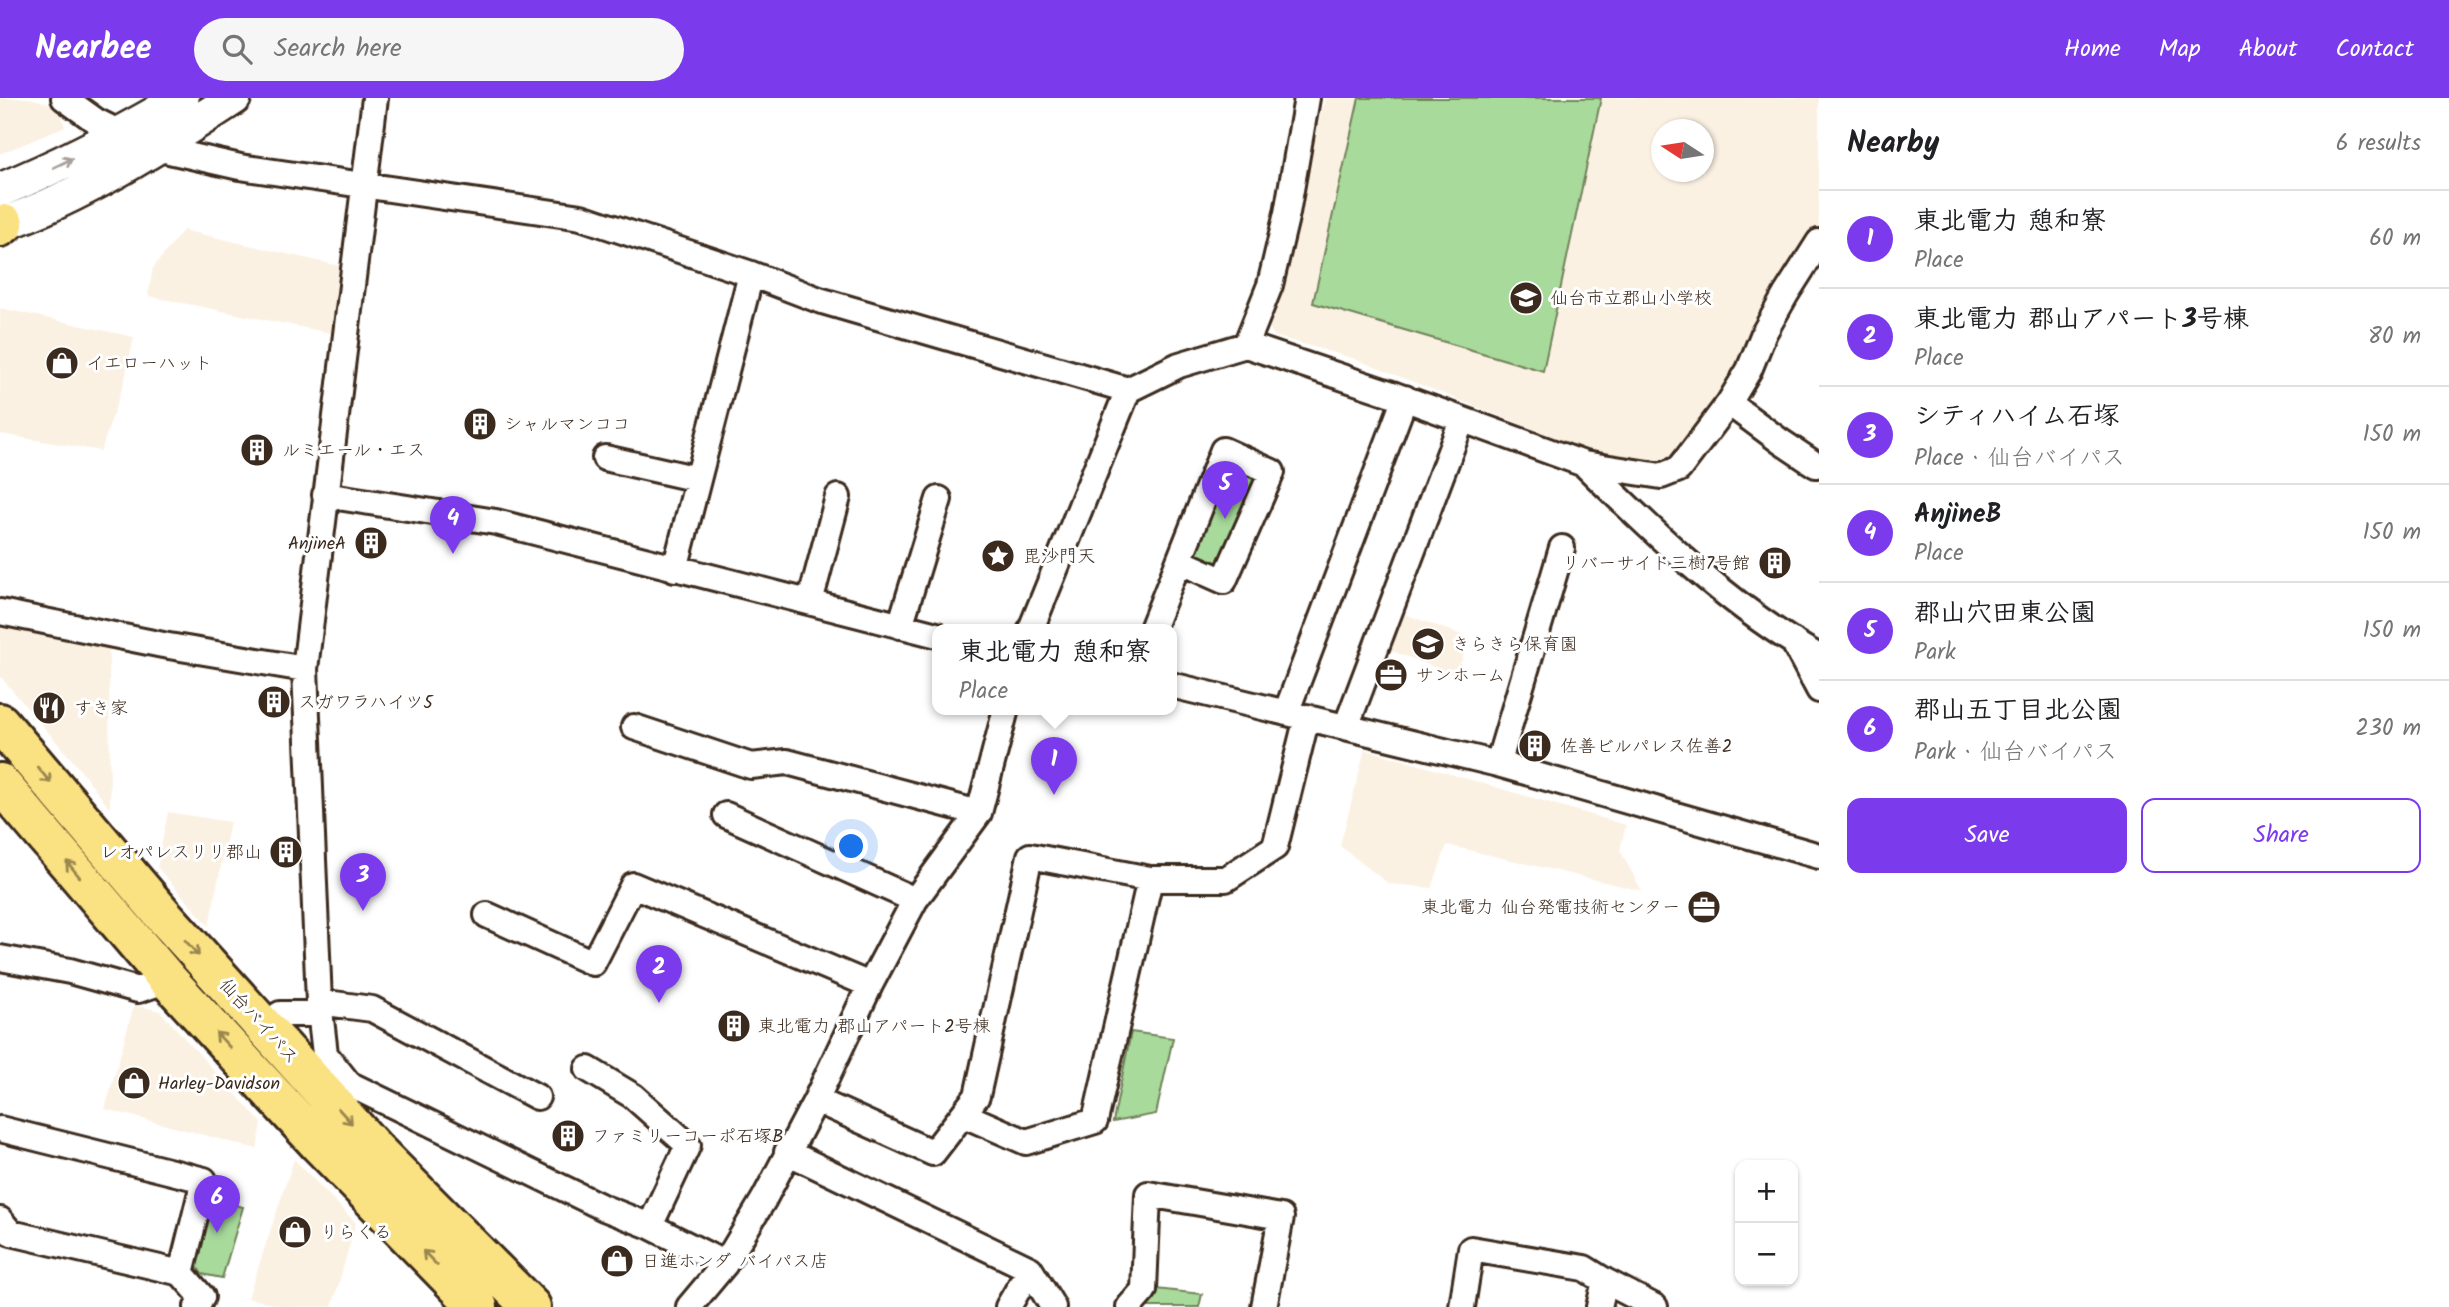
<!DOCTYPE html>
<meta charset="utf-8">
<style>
:root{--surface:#fff;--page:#f6f6f6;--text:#202124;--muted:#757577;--line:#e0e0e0;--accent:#7c3aed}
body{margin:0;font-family:Kalam,"Klee One",sans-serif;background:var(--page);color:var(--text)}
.controls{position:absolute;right:21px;bottom:21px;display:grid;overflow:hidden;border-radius:14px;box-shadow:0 2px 5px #0004}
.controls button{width:63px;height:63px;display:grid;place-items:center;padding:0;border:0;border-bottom:2px solid var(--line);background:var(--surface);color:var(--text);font:35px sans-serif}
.compass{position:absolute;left:1651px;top:21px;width:63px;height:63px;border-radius:50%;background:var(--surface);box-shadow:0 2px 5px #0004;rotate:282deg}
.you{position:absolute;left:852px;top:749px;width:24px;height:24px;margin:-18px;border:5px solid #fff;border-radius:50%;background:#1a73e8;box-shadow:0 0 0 10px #1a73e833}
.badge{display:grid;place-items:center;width:46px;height:46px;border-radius:50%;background:var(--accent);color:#fff;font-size:23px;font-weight:700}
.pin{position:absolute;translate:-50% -58px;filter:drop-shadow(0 2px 4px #0008)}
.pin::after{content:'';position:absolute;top:37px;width:24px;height:21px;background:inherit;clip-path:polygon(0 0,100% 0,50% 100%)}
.popup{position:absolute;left:932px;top:526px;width:245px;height:91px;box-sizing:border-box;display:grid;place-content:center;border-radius:14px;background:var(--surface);filter:drop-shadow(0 2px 5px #0005);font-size:23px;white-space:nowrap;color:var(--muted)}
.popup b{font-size:26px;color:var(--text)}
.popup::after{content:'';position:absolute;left:50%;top:100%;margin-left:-14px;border:14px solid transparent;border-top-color:var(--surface)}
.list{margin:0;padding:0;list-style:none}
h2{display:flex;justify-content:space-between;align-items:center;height:91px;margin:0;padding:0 28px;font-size:30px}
h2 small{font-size:23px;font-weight:400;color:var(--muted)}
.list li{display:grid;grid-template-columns:46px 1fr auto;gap:21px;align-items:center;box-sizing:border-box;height:98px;padding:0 28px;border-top:2px solid var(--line)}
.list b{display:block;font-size:26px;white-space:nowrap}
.list p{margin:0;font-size:23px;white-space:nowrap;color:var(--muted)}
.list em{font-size:23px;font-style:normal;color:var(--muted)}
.actions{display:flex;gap:14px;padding:21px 28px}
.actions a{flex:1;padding:16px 0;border:2px solid var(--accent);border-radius:14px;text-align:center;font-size:24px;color:var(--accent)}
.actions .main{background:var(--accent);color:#fff}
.icon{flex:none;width:38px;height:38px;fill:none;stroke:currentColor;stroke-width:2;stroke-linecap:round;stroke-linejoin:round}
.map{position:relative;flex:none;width:1819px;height:1209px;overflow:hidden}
header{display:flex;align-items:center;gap:42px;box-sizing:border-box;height:98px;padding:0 35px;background:var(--accent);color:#fff}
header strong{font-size:33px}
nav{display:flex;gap:38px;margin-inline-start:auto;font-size:24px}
.search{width:490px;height:63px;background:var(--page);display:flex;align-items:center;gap:18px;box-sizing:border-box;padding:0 24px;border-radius:38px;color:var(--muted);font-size:26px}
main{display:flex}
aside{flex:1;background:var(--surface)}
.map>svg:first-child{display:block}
.built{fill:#fbf1e3;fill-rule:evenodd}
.green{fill:#a8da9b;stroke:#72825c;stroke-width:2}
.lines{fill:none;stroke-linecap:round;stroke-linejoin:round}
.street-casing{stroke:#3b2a1e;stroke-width:30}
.secondary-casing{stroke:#3b2a1e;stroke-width:38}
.highway-casing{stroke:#3b2a1e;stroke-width:44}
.street{stroke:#fff;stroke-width:24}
.secondary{stroke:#fff;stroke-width:33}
.highway{stroke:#fae181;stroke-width:38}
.oneway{stroke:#a79f9a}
.oneway2{stroke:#9a8650}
.labels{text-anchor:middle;stroke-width:6;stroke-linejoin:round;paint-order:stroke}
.poi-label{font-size:18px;fill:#3b2a1e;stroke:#fff;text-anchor:start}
.street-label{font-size:18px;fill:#3b2a1e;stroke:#fff}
</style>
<header>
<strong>Nearbee</strong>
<div class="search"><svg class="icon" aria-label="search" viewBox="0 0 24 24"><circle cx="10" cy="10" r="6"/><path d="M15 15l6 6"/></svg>Search here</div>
<nav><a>Home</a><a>Map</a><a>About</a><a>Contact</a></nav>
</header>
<main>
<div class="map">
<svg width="1819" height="1209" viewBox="0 0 1819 1209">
<rect width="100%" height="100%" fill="#fff"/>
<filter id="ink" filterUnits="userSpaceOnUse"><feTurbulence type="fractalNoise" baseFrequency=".0143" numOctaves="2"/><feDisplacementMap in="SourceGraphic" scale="14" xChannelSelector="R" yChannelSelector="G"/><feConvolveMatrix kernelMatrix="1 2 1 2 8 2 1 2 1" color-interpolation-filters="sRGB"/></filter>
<g filter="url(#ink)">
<path class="built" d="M 0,0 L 30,0 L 47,5 L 61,15 L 65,29 L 0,56 Z
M 1325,0 L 1819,0 L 1819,131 L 1811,139 L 1742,270 L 1667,366 L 1589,353 L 1352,260 L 1274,238 L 1267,226 L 1292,150 L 1305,72 ZM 1661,32 L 1703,32 L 1703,74 L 1661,74 Z
M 183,132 L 344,169 L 335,236 L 148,198 L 153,170 Z
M 0,210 L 134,239 L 125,281 L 101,353 L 0,336 Z
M 1399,514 L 1470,540 L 1456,577 L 1386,551 Z
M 0,521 L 109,546 L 110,711 L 77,668 L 0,578 Z
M 1365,651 L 1626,727 L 1620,752 L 1642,793 L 1447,747 L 1432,790 L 1389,786 L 1340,748 Z
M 168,714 L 230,724 L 209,828 L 157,769 Z
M 134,907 L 160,913 L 262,1025 L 257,1051 L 105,1011 Z
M 294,1061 L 356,1125 L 332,1209 L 286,1209 L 248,1200 Z"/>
<path class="green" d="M 1359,0 L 1601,0 L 1543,273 L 1313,205 Z
M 1232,370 L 1250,376 L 1258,388 L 1218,468 L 1206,466 L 1195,453 L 1224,375 Z
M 1131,934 L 1173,940 L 1156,1016 L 1113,1024 Z
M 207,1100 L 243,1109 L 222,1180 L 202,1176 L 192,1161 Z
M 1156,1191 L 1202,1196 L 1199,1209 L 1148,1209 Z"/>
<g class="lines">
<defs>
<path id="street" d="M 64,0 L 96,23 L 122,36 L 156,50 L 240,69 L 581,119 L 751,176 L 819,202 L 1128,292
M 375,0 L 305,571 L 319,904 L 325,956 L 349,986 L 604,1110 L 650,1128 L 725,1166
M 1246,247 L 1270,187 L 1287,115 L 1307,0
M 1729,305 L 1780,343 L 1816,367
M 605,360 L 698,381
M 1584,366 C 1655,436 1732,511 1819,559
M 325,397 L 496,424 L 937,537
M 675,471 L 751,176
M 810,504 L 838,399
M 0,514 L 163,547 L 305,571
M 900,528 L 939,401
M 1031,531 L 1128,292 L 1179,267 L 1246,247 L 1395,297 L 1584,366 L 1661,378 L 1679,371 L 1729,305 L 1749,272 L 1764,235 L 1786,196 L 1819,144
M 1152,531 L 1223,352 L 1272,374 L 1224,483 L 1179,463
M 1793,543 L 1819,592
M 1171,587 L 1498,666 L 1819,758
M 1286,615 L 1405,300
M 634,629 L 751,668 L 787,664 L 979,715
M 1346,629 L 1462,322
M 1498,666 L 1562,450
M 726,717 L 915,802
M 487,817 L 593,865 L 633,787 L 870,887
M 0,860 L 70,873 L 138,892 L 168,882
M 319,904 L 372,911 L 537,999
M 263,928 L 280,916 L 320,916
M 588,971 L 633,998 L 688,1047 L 650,1128
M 816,1002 L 933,1055 L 977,998 L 1030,758 L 1150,781 L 1226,781 L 1275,749 L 1307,619
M 964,1017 L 1026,1044 L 1095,1023 L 1150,781
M 0,1031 L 204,1082 L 181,1175
M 787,1054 L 1030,1171 L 1053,1209
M 0,1122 L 11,1135 L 181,1175 L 202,1199 L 197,1209
M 1605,1183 L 1655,1209
M 689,1209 L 725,1166 L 764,1101 L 816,1002 L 870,887 L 915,802 L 979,715 L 1006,611
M 1008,1209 L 1030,1171
M 1129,1209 L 1144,1192 L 1148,1096 L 1281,1119 L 1264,1209
M 1462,1209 L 1471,1151 L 1584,1170 L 1605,1183 L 1599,1209"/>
<path id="secondary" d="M 0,92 C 64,66 123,35 182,0
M 0,127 C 82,99 162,47 234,0"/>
<path id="highway" d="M 0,129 L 4,126
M 0,625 L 163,817 L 376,1053 L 531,1209
M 0,685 L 168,882 L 319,1046 L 478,1209"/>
</defs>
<use href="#street" class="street-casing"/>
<use href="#secondary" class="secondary-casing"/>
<use href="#highway" class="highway-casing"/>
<use href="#street" class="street"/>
<use href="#secondary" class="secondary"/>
<use href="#highway" class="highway"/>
</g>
<defs><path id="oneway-shaft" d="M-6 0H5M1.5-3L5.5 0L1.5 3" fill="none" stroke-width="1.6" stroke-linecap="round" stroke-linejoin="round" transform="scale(1.75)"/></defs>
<use class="oneway" href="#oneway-shaft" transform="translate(63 65) rotate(-26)"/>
<g class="oneway2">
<use href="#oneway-shaft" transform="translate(44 677) rotate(50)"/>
<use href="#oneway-shaft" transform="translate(73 771) rotate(-130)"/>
<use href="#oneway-shaft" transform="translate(192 850) rotate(48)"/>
<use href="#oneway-shaft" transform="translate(223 942) rotate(-133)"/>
<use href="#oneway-shaft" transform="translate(345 1018) rotate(48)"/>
<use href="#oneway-shaft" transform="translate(430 1160) rotate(-134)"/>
</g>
</g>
<defs>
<symbol id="school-disc" viewBox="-11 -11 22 22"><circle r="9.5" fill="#3b2a1e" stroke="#fff"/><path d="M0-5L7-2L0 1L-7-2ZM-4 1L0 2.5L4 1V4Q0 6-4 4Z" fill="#fff"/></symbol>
<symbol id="shop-disc" viewBox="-11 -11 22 22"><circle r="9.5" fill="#3b2a1e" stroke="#fff"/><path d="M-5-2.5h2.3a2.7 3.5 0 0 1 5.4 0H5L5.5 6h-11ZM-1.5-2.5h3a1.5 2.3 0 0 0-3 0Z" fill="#fff"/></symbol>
<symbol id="building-disc" viewBox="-11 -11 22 22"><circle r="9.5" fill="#3b2a1e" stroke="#fff"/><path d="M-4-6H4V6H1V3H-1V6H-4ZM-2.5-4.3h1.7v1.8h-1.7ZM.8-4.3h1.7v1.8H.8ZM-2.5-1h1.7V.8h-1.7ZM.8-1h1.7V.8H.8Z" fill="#fff"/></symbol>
<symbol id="sight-disc" viewBox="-11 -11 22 22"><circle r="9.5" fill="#3b2a1e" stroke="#fff"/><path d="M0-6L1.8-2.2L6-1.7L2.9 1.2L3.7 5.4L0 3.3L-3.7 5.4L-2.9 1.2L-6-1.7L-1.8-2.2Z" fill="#fff"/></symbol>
<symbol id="office-disc" viewBox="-11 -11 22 22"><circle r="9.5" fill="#3b2a1e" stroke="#fff"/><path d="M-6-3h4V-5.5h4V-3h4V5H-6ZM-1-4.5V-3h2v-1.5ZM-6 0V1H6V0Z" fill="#fff"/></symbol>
<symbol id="restaurant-disc" viewBox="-11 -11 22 22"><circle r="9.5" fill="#3b2a1e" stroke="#fff"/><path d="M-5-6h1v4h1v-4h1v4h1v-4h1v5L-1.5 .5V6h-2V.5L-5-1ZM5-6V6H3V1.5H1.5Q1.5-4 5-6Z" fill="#fff"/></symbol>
</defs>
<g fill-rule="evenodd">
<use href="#school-disc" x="1507" y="181" width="38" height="38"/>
<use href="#shop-disc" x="43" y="246" width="38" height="38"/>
<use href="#building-disc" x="461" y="307" width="38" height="38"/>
<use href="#building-disc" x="238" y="333" width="38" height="38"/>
<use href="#building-disc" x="352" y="426" width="38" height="38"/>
<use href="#sight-disc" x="979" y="439" width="38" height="38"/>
<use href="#building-disc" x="1756" y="446" width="38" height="38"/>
<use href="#school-disc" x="1409" y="527" width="38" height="38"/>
<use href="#office-disc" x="1372" y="558" width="38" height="38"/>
<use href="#building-disc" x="255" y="585" width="38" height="38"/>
<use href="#restaurant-disc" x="30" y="591" width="38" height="38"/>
<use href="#building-disc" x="1516" y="629" width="38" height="38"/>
<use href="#building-disc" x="267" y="735" width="38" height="38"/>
<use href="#office-disc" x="1685" y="790" width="38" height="38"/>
<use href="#building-disc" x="715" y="909" width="38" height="38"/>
<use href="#shop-disc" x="115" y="966" width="38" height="38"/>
<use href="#building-disc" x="549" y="1019" width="38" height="38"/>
<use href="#shop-disc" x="276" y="1115" width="38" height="38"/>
<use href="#shop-disc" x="598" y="1144" width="38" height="38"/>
</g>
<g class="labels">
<g class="poi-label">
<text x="1550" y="206">仙台市立郡山小学校</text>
<text x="86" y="271">イエローハット</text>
<text x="504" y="332">シャルマンココ</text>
<text x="282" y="358">ルミエール・エス</text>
<text x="346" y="451" text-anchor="end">AnjineA</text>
<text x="1023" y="464">毘沙門天</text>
<text x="1750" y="471" text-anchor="end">リバーサイド三樹7号館</text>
<text x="1452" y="552">きらきら保育園</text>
<text x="1416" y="583">サンホーム</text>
<text x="298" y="610">スガワラハイツ5</text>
<text x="74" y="616">すき家</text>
<text x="1560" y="654">佐善ビルパレス佐善2</text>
<text x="262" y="760" text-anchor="end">レオパレスリリ郡山</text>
<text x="1680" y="815" text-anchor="end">東北電力 仙台発電技術センター</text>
<text x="758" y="934">東北電力 郡山アパート2号棟</text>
<text x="158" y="991">Harley-Davidson</text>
<text x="592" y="1044">ファミリーコーポ石塚B</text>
<text x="320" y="1140">りらくる</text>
<text x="642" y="1169">日進ホンダ バイパス店</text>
</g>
<g class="street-label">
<text transform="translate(259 923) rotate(48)" y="6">仙台バイパス</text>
</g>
</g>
</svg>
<div class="controls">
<button>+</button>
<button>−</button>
</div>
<svg class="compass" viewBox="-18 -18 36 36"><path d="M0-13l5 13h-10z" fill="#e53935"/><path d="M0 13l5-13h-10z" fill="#757577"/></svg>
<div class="you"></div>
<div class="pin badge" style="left:1054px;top:697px">1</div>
<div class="popup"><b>東北電力 憩和寮</b>Place</div>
<div class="pin badge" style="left:659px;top:905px">2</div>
<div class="pin badge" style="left:363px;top:813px">3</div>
<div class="pin badge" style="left:453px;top:456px">4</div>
<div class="pin badge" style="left:1225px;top:421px">5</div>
<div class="pin badge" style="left:217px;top:1135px">6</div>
</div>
<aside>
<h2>Nearby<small>6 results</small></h2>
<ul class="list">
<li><span class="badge">1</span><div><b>東北電力 憩和寮</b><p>Place</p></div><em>60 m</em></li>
<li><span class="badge">2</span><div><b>東北電力 郡山アパート3号棟</b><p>Place</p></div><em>80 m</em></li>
<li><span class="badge">3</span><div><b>シティハイム石塚</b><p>Place · 仙台バイパス</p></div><em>150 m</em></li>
<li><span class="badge">4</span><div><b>AnjineB</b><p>Place</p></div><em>150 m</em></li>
<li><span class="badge">5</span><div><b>郡山穴田東公園</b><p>Park</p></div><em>150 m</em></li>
<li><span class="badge">6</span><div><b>郡山五丁目北公園</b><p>Park · 仙台バイパス</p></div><em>230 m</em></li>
</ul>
<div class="actions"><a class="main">Save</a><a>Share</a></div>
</aside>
</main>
